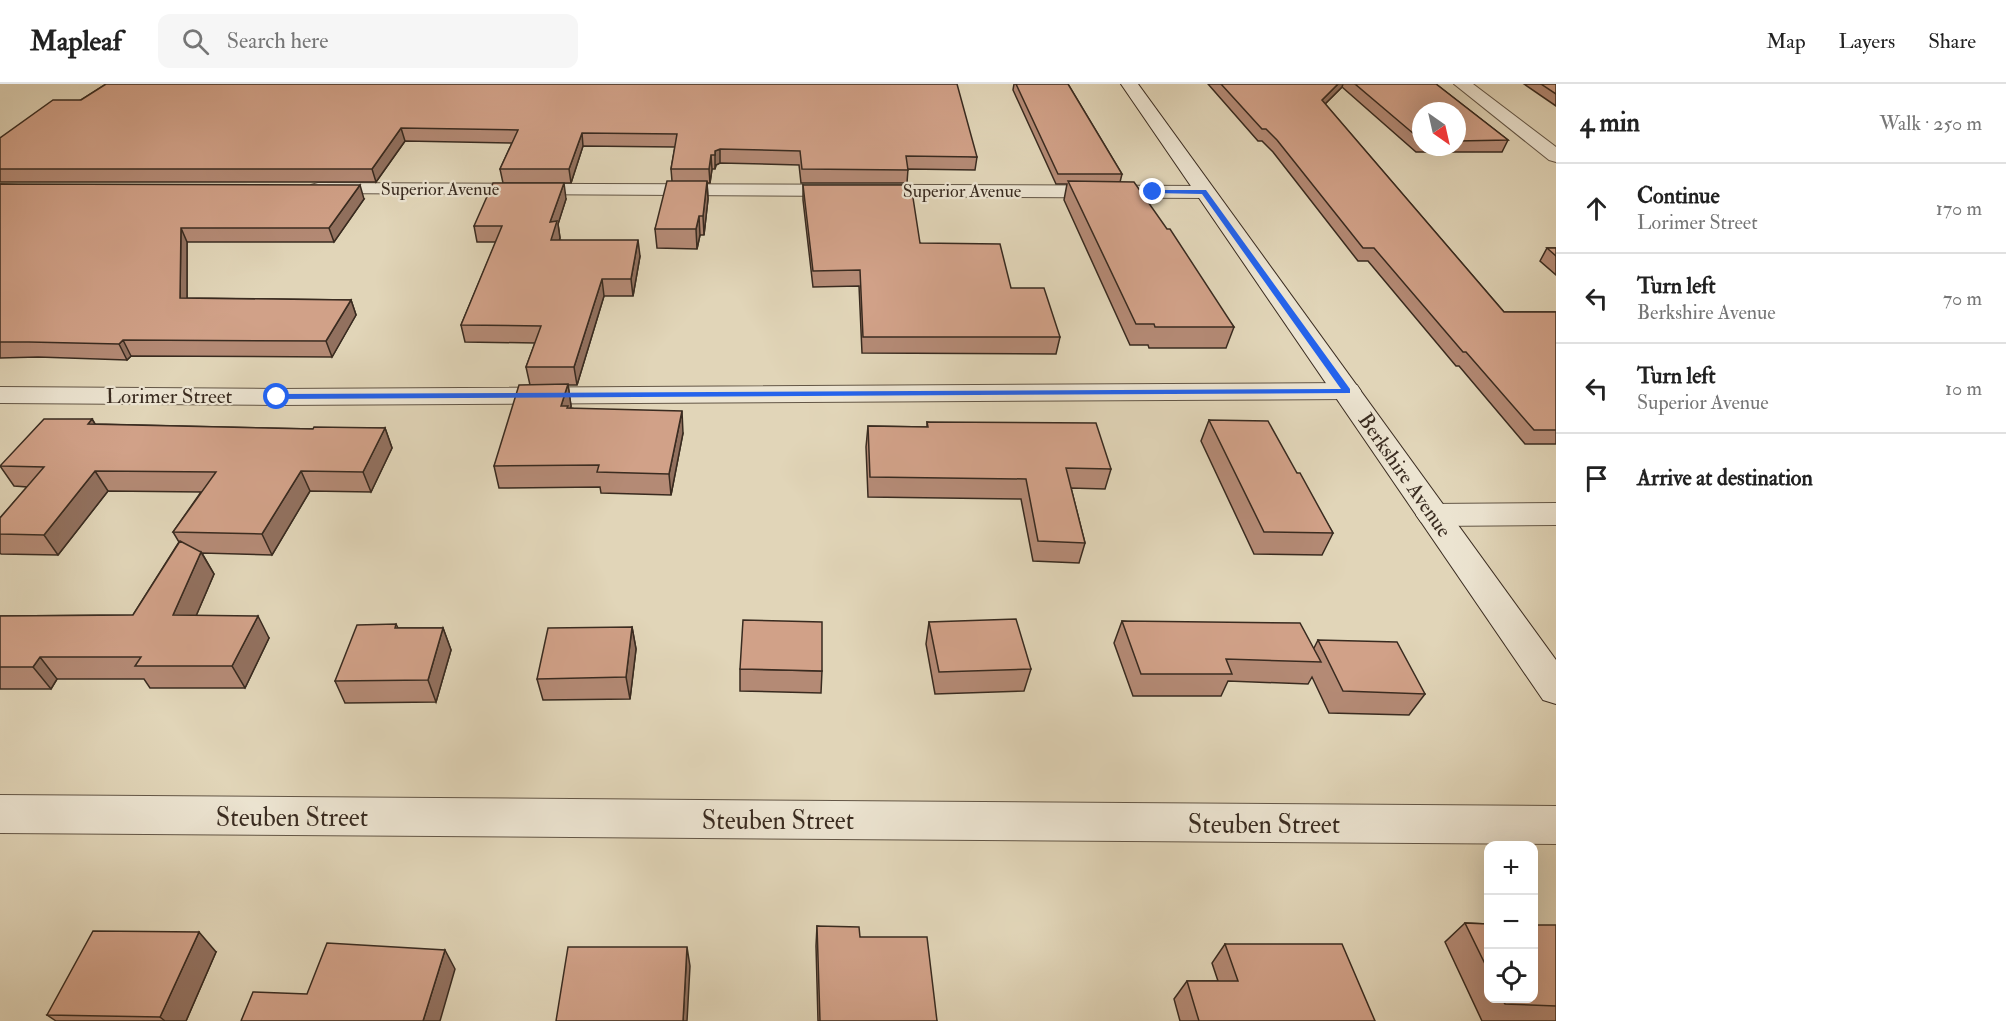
<!DOCTYPE html>
<meta charset="utf-8">
<style>
:root{--surface:#fff;--page:#f6f6f6;--text:#222;--muted:#767676;--line:#e0e0e0}
body{margin:0;font-family:"IM FELL Double Pica",serif;background:var(--page);color:var(--text)}
.controls{position:absolute;right:18px;bottom:18px;display:grid;overflow:hidden;border-radius:12px;box-shadow:0 6px 24px #0002}
.controls button{width:54px;height:54px;display:grid;place-items:center;padding:0;border:0;border-bottom:2px solid var(--line);background:var(--surface);color:var(--text);font:30px sans-serif}
.compass{position:absolute;left:1412px;top:18px;width:54px;height:54px;border-radius:50%;background:var(--surface);box-shadow:0 6px 24px #0002;rotate:146deg}
.stop{position:absolute;width:18px;height:18px;margin:-14px;border:4px solid #2563eb;border-radius:50%;background:#fff}
.stop.end{background:#2563eb;border-color:#fff;box-shadow:0 2px 6px #0008}
.list{margin:0;padding:0;list-style:none}
h2{display:flex;justify-content:space-between;align-items:center;height:78px;margin:0;padding:0 24px;font-size:26px}
h2 small{font-size:20px;font-weight:400;color:var(--muted)}
.list li{display:grid;grid-template-columns:39px 1fr auto;gap:18px;align-items:center;box-sizing:border-box;height:90px;padding:0 24px;border-top:2px solid var(--line)}
.list b{display:block;font-size:22px;white-space:nowrap}
.list p{margin:0;font-size:20px;white-space:nowrap;color:var(--muted)}
.list em{font-size:20px;font-style:normal;color:var(--muted)}
.icon{flex:none;width:33px;height:33px;fill:none;stroke:currentColor;stroke-width:2;stroke-linecap:round;stroke-linejoin:round}
.map{position:relative;flex:none;width:1556px;height:937px;overflow:hidden}
header{display:flex;align-items:center;gap:36px;box-sizing:border-box;height:84px;padding:0 30px;background:var(--surface);border-bottom:2px solid var(--line)}
header strong{font-size:28px}
nav{display:flex;gap:33px;margin-inline-start:auto;font-size:21px}
.search{width:420px;height:54px;background:var(--page);display:flex;align-items:center;gap:15px;box-sizing:border-box;padding:0 21px;border-radius:12px;color:var(--muted);font-size:22px}
main{display:flex}
aside{flex:1;background:var(--surface)}
.map>svg:first-child{display:block}
.lines{fill:none;stroke-linecap:round;stroke-linejoin:round}
.street-casing{stroke:#635646;stroke-width:2}
.secondary-casing{stroke:#392b20;stroke-width:2}
.street{fill:#ece4d1;fill-rule:evenodd}
.secondary{fill:#ece4d1;fill-rule:evenodd}
.wall{fill:#b48a75;stroke:#392b20;stroke-width:1.5;fill-rule:evenodd}
.shaded-wall{fill:#92715f;stroke:#392b20;stroke-width:1.5}
.building{fill:#d1a188;stroke:#392b20;stroke-width:1.5}
.route{fill:#2563eb}
.labels{text-anchor:middle;stroke-width:4.5;stroke-linejoin:round;paint-order:stroke}
.far-street-label{font-size:18px;fill:#392b20;stroke:#ece4d1}
.street-label{font-size:21px;fill:#392b20;stroke:#ece4d1}
.near-street-label{font-size:26px;fill:#392b20;stroke:#ece4d1}
</style>
<header>
<strong>Mapleaf</strong>
<div class="search"><svg class="icon" aria-label="search" viewBox="0 0 24 24"><circle cx="10" cy="10" r="6"/><path d="M15 15l6 6"/></svg>Search here</div>
<nav><a>Map</a><a>Layers</a><a>Share</a></nav>
</header>
<main>
<div class="map">
<svg width="1556" height="937" viewBox="0 0 1556 937">
<rect width="100%" height="100%" fill="#e1d5b8"/>
<filter id="stains"><feTurbulence type="fractalNoise" baseFrequency=".00333" numOctaves="4"/><feColorMatrix values="0 0 0 0 .2 0 0 0 0 .09 0 0 0 0 .02 0 0 0 .5 -.17"/></filter>
<radialGradient id="worn" r=".72"><stop offset=".6" stop-color="#630" stop-opacity="0"/><stop offset="1" stop-color="#630" stop-opacity=".3"/></radialGradient>
<g class="lines">
<defs>
<path id="street" d="M 1454,0 L 1473,0 L 1556,63 L 1556,78 L 1549,76 Z
M 318,99 L 1204,102 L 1211,104 L 1214,108 L 1211,112 L 1204,114 L 311,109 L 308,105 L 311,101 Z
M 1347,299 L 1357,301 L 1361,307 L 1357,313 L 1347,315 L 277,321 L 0,319 L 0,303 L 277,305 Z
M 1556,419 L 1556,441 L 1432,442 L 1421,438 L 1416,431 L 1421,424 L 1432,420 Z
M 0,711 L 1556,722 L 1556,760 L 0,749 Z"/>
<path id="secondary" d="M 1121,0 L 1138,0 L 1556,576 L 1556,620 L 1543,616 Z"/>
</defs>
<use href="#street" class="street-casing"/>
<use href="#secondary" class="secondary-casing"/>
<use href="#street" class="street"/>
<use href="#secondary" class="secondary"/>
</g>
<path class="wall" d="M 106,0 L 977,73 L 975,86 L 908,85 L 907,99 L 801,99 L 799,81 L 720,79 L 716,81 L 715,85 L 712,85 L 710,99 L 707,99 L 708,115 L 704,151 L 700,151 L 697,165 L 657,164 L 655,145 L 672,97 L 671,85 L 675,63 L 583,62 L 571,99 L 503,99 L 500,85 L 512,59 L 405,57 L 376,98 L 0,98 L 0,54 L 81,16 Z
M 1014,0 L 1068,0 L 1122,90 L 1120,98 L 1234,243 L 1226,264 L 1149,264 L 1148,261 L 1130,261 L 1064,116 L 1067,100 L 1056,100 L 1013,6 Z
M 1208,0 L 1436,0 L 1508,56 L 1502,68 L 1416,68 L 1342,3 L 1325,20 L 1504,228 L 1556,228 L 1556,360 L 1525,360 L 1459,282 L 1456,282 L 1368,177 L 1358,177 L 1273,68 L 1262,57 L 1258,57 ZM 1421,27 L 1457,27 L 1457,63 L 1421,63 Z
M 1524,0 L 1556,0 L 1556,22 Z
M 0,100 L 364,115 L 334,158 L 187,158 L 187,214 L 351,216 L 356,231 L 332,273 L 131,272 L 127,276 L 38,273 L 0,274 Z
M 803,101 L 1011,204 L 1060,253 L 1056,270 L 862,269 L 859,202 L 813,203 L 803,116 Z
M 566,115 L 558,140 L 560,154 L 559,156 L 640,172 L 633,212 L 604,212 L 577,301 L 568,301 L 571,322 L 571,324 L 683,349 L 671,411 L 601,409 L 600,403 L 499,404 L 494,382 L 530,301 L 526,283 L 535,259 L 465,258 L 461,241 L 496,158 L 477,158 L 474,142 Z
M 1547,164 L 1556,164 L 1556,191 L 1540,177 Z
M 92,335 L 95,340 L 313,345 L 385,344 L 392,364 L 371,408 L 310,407 L 272,471 L 202,469 L 214,490 L 196,532 L 269,554 L 245,604 L 150,604 L 144,595 L 57,595 L 51,605 L 0,605 L 0,532 L 133,531 L 179,458 L 173,448 L 201,408 L 108,407 L 58,471 L 1,470 L 0,469 L 0,434 L 27,403 L 14,402 L 0,382 Z
M 1209,336 L 1297,389 L 1333,449 L 1322,471 L 1254,470 L 1201,357 Z
M 927,338 L 1111,385 L 1105,405 L 1071,404 L 1085,459 L 1079,479 L 1033,477 L 1021,415 L 868,413 L 866,363 L 868,342 L 927,343 Z
M 1122,537 L 1314,564 L 1318,556 L 1425,610 L 1409,631 L 1329,629 L 1312,593 L 1308,600 L 1228,597 L 1221,612 L 1133,612 L 1114,559 Z
M 929,538 L 1031,585 L 1024,607 L 935,610 L 926,560 Z
M 396,540 L 398,544 L 443,544 L 451,566 L 436,618 L 345,619 L 335,597 Z
M 632,543 L 636,565 L 630,615 L 543,616 L 537,595 Z
M 740,585 L 822,587 L 821,609 L 740,607 Z
M 1465,839 L 1488,840 L 1488,915 L 1533,915 L 1556,841 L 1556,937 L 1482,937 L 1445,858 Z
M 817,842 L 860,853 L 937,937 L 818,937 L 816,862 Z
M 1225,860 L 1375,937 L 1180,937 L 1174,915 L 1187,897 L 1218,897 L 1212,879 Z
M 216,868 L 186,937 L 56,937 L 47,931 Z"/>
<path class="shaded-wall" d="M 1338,0 L 1343,0 L 1342,3 L 1318,27 L 1322,16 Z
M 401,44 L 405,57 L 376,98 L 372,85 Z
M 582,49 L 583,62 L 571,99 L 569,85 Z
M 720,65 L 720,79 L 716,81 L 715,85 L 715,67 Z
M 711,71 L 712,85 L 710,99 L 709,85 Z
M 707,97 L 708,115 L 704,151 L 703,132 Z
M 564,99 L 566,115 L 558,140 L 560,154 L 554,173 L 551,156 L 550,138 Z
M 360,101 L 364,115 L 334,158 L 329,144 Z
M 699,132 L 700,151 L 697,165 L 696,145 Z
M 181,144 L 187,158 L 187,229 L 180,214 Z
M 638,156 L 640,172 L 633,212 L 631,195 Z
M 602,195 L 604,212 L 577,301 L 574,283 Z
M 351,216 L 356,231 L 332,273 L 326,257 Z
M 123,256 L 131,272 L 127,276 L 119,260 Z
M 568,300 L 571,322 L 569,329 L 561,322 Z
M 682,327 L 683,349 L 671,411 L 669,390 Z
M 92,335 L 104,355 L 88,340 Z
M 385,344 L 392,364 L 371,408 L 363,388 Z
M 95,387 L 108,407 L 58,471 L 44,451 Z
M 301,387 L 310,407 L 272,471 L 262,450 Z
M 201,468 L 214,490 L 187,553 L 173,531 Z
M 258,532 L 269,554 L 245,604 L 232,582 Z
M 632,543 L 636,565 L 630,615 L 626,593 Z
M 443,544 L 451,566 L 436,618 L 428,596 Z
M 40,573 L 57,595 L 51,605 L 33,583 Z
M 199,848 L 216,868 L 186,937 L 165,937 L 160,933 Z
M 687,863 L 690,882 L 687,937 L 683,937 Z
M 445,866 L 455,885 L 440,937 L 423,937 Z"/>
<path class="building" d="M 106,0 L 957,0 L 977,73 L 906,72 L 908,86 L 802,85 L 800,67 L 720,65 L 715,67 L 715,71 L 711,71 L 709,85 L 671,85 L 677,50 L 582,49 L 569,85 L 500,85 L 518,46 L 401,44 L 372,85 L 0,85 L 0,54 L 53,16 L 81,16 Z
M 1016,0 L 1068,0 L 1122,90 L 1058,90 Z
M 1221,0 L 1338,0 L 1322,16 L 1504,228 L 1556,228 L 1556,346 L 1534,346 L 1466,268 L 1463,268 L 1374,164 L 1363,164 L 1277,56 L 1266,45 L 1262,45 Z
M 1355,0 L 1436,0 L 1508,56 L 1457,57 L 1457,27 L 1421,27 L 1421,56 Z
M 1541,0 L 1556,0 L 1556,10 Z
M 667,97 L 707,97 L 703,132 L 699,132 L 696,145 L 655,145 Z
M 1068,97 L 1134,98 L 1167,145 L 1170,145 L 1234,243 L 1155,243 L 1154,240 L 1136,240 Z
M 493,99 L 564,99 L 550,138 L 557,137 L 551,156 L 638,156 L 631,195 L 602,195 L 574,283 L 526,283 L 541,242 L 461,241 L 502,142 L 474,142 Z
M 0,100 L 360,101 L 329,144 L 181,144 L 180,214 L 351,216 L 326,257 L 123,256 L 119,260 L 29,258 L 0,258 Z
M 803,101 L 911,101 L 920,159 L 1000,160 L 1011,204 L 1044,204 L 1060,253 L 863,253 L 860,186 L 813,187 Z
M 1547,164 L 1556,164 L 1556,172 Z
M 568,300 L 561,322 L 568,322 L 567,324 L 682,327 L 669,390 L 597,388 L 599,381 L 494,382 L 519,301 Z
M 44,335 L 92,335 L 88,340 L 313,345 L 314,343 L 385,344 L 363,388 L 301,387 L 262,450 L 173,448 L 216,388 L 95,387 L 44,451 L 0,450 L 0,434 L 44,383 L 0,382 Z
M 1209,336 L 1268,337 L 1297,389 L 1300,389 L 1333,449 L 1264,448 Z
M 927,338 L 1096,339 L 1111,385 L 1066,384 L 1085,459 L 1038,457 L 1026,395 L 870,393 L 868,342 L 928,343 Z
M 180,457 L 201,468 L 173,531 L 258,532 L 232,582 L 135,582 L 141,573 L 40,573 L 33,583 L 0,583 L 0,532 L 133,531 Z
M 1016,535 L 1031,585 L 939,588 L 929,538 Z
M 743,536 L 822,538 L 822,587 L 740,585 Z
M 1122,537 L 1300,539 L 1321,578 L 1226,575 L 1232,590 L 1141,590 Z
M 396,540 L 395,544 L 443,544 L 428,596 L 335,597 L 357,541 Z
M 632,543 L 626,593 L 537,595 L 548,544 Z
M 1318,556 L 1397,558 L 1425,610 L 1343,607 Z
M 1465,839 L 1488,840 L 1488,886 Z
M 1533,841 L 1556,841 L 1556,922 L 1505,920 L 1502,915 L 1533,915 Z
M 817,842 L 859,843 L 860,853 L 927,853 L 937,937 L 820,937 Z
M 93,847 L 199,848 L 160,933 L 47,931 Z
M 327,859 L 445,866 L 423,937 L 241,937 L 253,908 L 307,910 Z
M 1225,860 L 1342,860 L 1375,937 L 1199,937 L 1187,897 L 1238,897 Z
M 568,863 L 687,863 L 683,937 L 556,937 Z"/>
<path class="route" d="M 1151,106 L 1206,106 L 1350,305 L 1350,309 L 277,315 L 273,313 L 277,310 L 1341,305 L 1202,110 L 1153,109 Z"/>
<g class="labels">
<g class="far-street-label">
<text x="440" y="111">Superior Avenue</text>
<text x="962" y="113">Superior Avenue</text>
</g>
<g class="street-label">
<text x="169" y="319">Lorimer Street</text>
<text transform="translate(1405 391) rotate(55)" y="7">Berkshire Avenue</text>
</g>
<g class="near-street-label">
<text x="292" y="742">Steuben Street</text>
<text x="778" y="745">Steuben Street</text>
<text x="1264" y="749">Steuben Street</text>
</g>
</g>
<rect width="100%" height="100%" filter="url(#stains)"/>
<rect width="100%" height="100%" fill="url(#worn)"/>
</svg>
<div class="controls">
<button>+</button>
<button>−</button>
<button><svg class="icon" aria-label="locate" viewBox="0 0 24 24"><circle cx="12" cy="12" r="6"/><path d="M12 2v4M12 18v4M2 12h4M18 12h4"/></svg></button>
</div>
<svg class="compass" viewBox="-18 -18 36 36"><path d="M0-13l5 13h-10z" fill="#e53935"/><path d="M0 13l5-13h-10z" fill="#767676"/></svg>
<div class="stop" style="left:277px;top:313px"></div>
<div class="stop end" style="left:1153px;top:108px"></div>
</div>
<aside>
<h2>4 min<small>Walk · 250 m</small></h2>
<ul class="list">
<li><svg class="icon" aria-label="ahead" viewBox="0 0 24 24"><path d="M12 20V5M6 11l6-6 6 6"/></svg><div><b>Continue</b><p>Lorimer Street</p></div><em>170 m</em></li>
<li><svg class="icon" aria-label="left" viewBox="0 0 24 24"><path d="M17 20v-9H6M10 6l-5 5 5 5"/></svg><div><b>Turn left</b><p>Berkshire Avenue</p></div><em>70 m</em></li>
<li><svg class="icon" aria-label="left" viewBox="0 0 24 24"><path d="M17 20v-9H6M10 6l-5 5 5 5"/></svg><div><b>Turn left</b><p>Superior Avenue</p></div><em>10 m</em></li>
<li><svg class="icon" aria-label="arrive" viewBox="0 0 24 24"><path d="M6 21V4h12l-3 4 3 4H6"/></svg><div><b>Arrive at destination</b></div></li>
</ul>
</aside>
</main>
